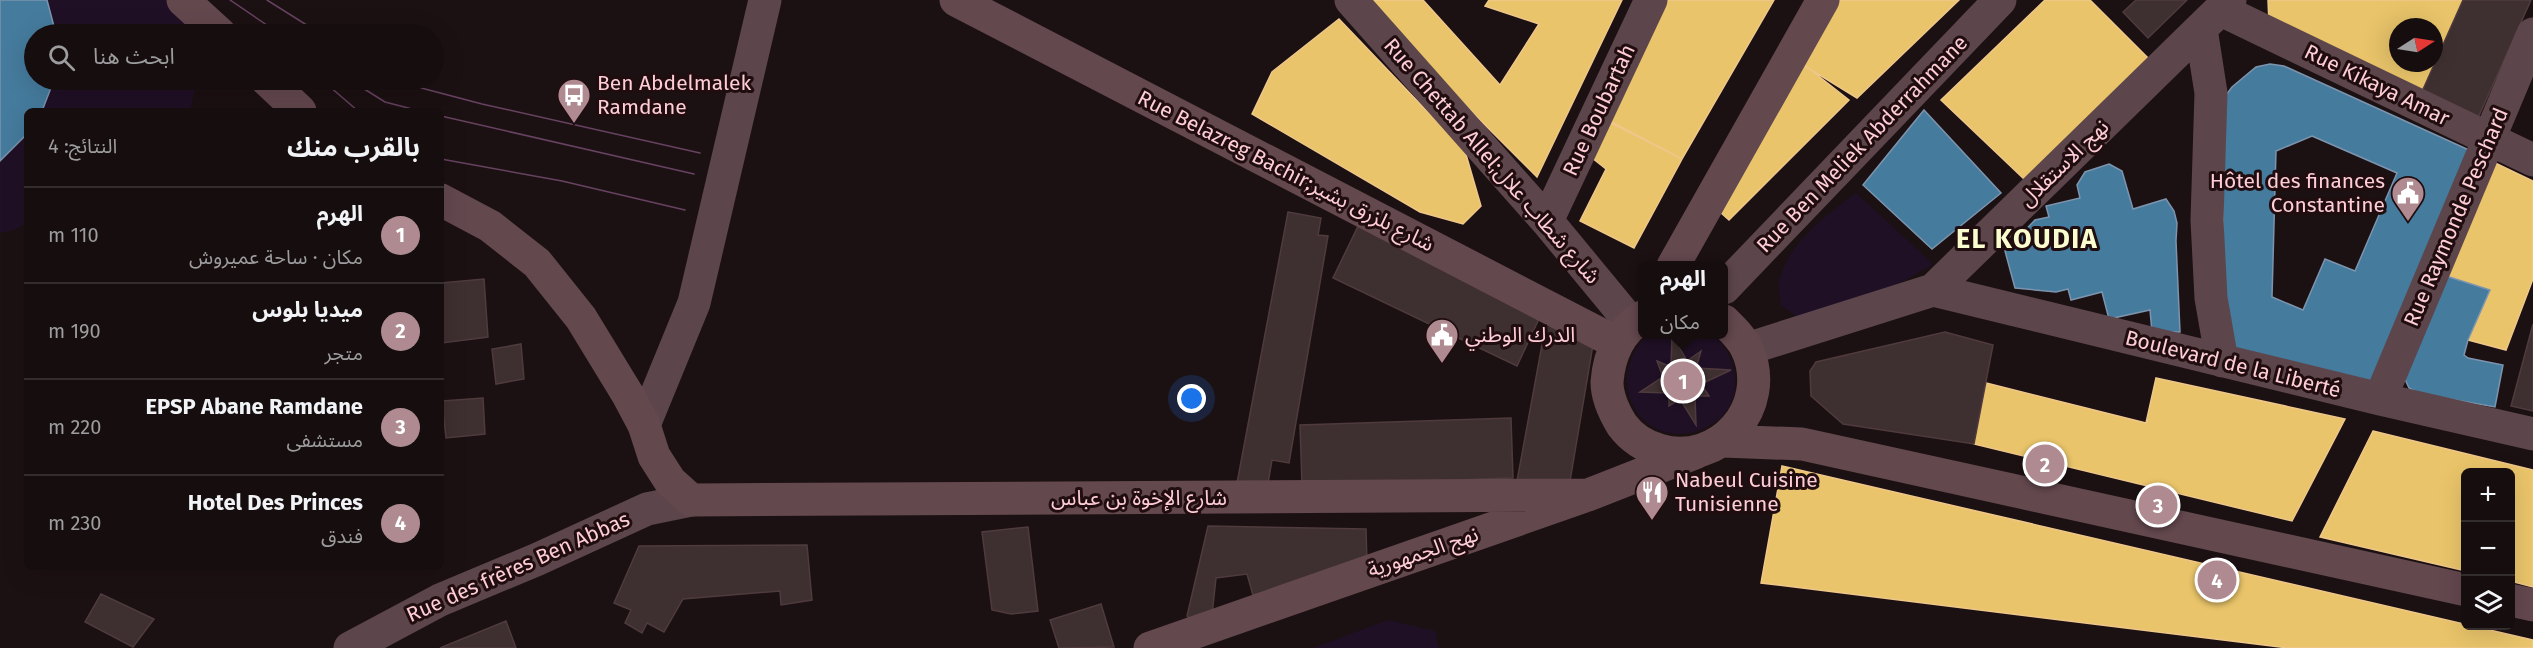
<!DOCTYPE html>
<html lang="ar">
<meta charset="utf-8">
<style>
:root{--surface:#150d0e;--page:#1e1617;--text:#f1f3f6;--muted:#9d9c9e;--line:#342d2e;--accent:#af8b91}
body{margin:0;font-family:"Fira Sans","Noto Sans Arabic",sans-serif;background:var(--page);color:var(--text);direction:rtl}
.controls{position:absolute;right:18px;bottom:18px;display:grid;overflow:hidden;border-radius:9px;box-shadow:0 6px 24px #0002}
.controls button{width:54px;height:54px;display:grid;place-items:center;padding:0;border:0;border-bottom:2px solid var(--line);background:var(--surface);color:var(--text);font:30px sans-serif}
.compass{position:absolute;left:2389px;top:18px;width:54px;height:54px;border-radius:50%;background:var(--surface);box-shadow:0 6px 24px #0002;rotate:78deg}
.you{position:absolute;left:1192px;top:399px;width:21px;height:21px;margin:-15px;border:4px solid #fff;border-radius:50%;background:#1a73e8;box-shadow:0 0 0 9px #1a73e833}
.badge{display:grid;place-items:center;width:39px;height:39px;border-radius:50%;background:var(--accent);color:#fff;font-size:20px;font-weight:700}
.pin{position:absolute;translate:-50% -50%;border:3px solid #fff;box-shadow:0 2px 6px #0006}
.popup{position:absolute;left:1638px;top:261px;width:90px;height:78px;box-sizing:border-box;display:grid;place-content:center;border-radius:9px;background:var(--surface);filter:drop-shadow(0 2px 4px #0005);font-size:20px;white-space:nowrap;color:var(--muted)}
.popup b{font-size:22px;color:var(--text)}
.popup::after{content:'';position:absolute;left:50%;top:100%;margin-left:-12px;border:12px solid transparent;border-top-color:var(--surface)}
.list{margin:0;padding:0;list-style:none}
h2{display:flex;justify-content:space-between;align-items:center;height:78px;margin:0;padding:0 24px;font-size:26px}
h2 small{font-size:20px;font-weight:400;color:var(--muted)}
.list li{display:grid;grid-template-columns:39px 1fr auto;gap:18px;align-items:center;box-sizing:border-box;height:96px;padding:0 24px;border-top:2px solid var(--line)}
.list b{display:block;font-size:22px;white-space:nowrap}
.list p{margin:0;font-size:20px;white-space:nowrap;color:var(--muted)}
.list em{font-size:20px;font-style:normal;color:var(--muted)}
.icon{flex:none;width:33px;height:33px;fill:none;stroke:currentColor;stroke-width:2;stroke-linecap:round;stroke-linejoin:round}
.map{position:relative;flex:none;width:2533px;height:648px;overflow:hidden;direction:ltr}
.search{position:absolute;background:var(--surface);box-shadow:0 6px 24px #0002;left:24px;top:24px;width:420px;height:66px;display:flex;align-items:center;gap:15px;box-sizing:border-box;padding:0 21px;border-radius:33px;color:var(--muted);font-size:22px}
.panel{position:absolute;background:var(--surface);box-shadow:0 6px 24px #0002;left:24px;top:108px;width:420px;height:462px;border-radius:9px;direction:rtl}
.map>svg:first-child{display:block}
.green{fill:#201026}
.homes{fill:#e9c46a;stroke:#efc78a;stroke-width:1.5;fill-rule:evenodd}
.public{fill:#457b9d;stroke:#7c94ae;stroke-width:1.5;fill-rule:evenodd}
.building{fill:#3e2f30;stroke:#4f3b3e;stroke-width:1.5}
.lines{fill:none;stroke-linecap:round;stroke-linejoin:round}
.street{stroke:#5d464b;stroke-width:33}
.secondary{stroke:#63484e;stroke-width:33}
.tram{stroke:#674261;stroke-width:1.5}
.labels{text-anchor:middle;stroke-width:6;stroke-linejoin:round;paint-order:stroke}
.poi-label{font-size:21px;fill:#fecdd5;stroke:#200d0f;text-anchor:start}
.street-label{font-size:21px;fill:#fecdd5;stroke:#200d0f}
.district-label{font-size:27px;font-weight:bold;letter-spacing:1.5px;fill:#fafecf;stroke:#200d0f}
</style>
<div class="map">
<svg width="2533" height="648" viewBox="0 0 2533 648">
<rect width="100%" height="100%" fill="#1c1112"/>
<path class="green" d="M 0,0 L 168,0 L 203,34 L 34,34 L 34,80 L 197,80 L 190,111 L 27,111 L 27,223 L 14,230 L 0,233 Z
M 1856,193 L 1933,264 L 1897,285 L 1802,321 L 1781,305 C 1780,297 1778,288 1779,281 C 1789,242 1825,216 1856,193 Z
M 1648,334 L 1713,335 C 1729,350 1736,365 1735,387 C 1734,400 1726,415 1715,422 C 1655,463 1594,390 1648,334 Z
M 1388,620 L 1435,631 L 1439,648 L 1313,648 Z"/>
<path class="homes" d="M 1360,0 L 1423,0 L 1500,85 L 1539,24 L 1485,6 L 1489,0 L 1622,0 L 1537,177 Z
M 1660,0 L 1774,0 L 1682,159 L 1604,118 Z
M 1839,0 L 1959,0 L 1857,98 L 1800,63 Z
M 2045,0 L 2090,0 L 2150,60 L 2024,179 L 1941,100 Z
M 2268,0 L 2463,0 L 2421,94 L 2269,24 ZM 2398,27 L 2434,27 L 2434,63 L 2398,63 Z
M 1339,19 L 1465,151 L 1481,206 L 1463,224 L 1420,212 L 1252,114 L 1272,72 Z
M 1802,63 L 1849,100 L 1729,220 L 1719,211 Z
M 1609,122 L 1682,159 L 1634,248 L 1580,221 L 1606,169 L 1591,157 Z
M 2491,161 L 2533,181 L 2533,279 L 2506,350 L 2468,340 L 2490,290 L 2443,275 Z
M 2156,378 L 2345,419 L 2292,521 L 1974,444 L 1986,383 L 2146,423 Z
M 2373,431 L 2533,470 L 2533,587 L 2510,581 L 2510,472 L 2466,472 L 2466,571 L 2320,537 Z
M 1782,466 L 2533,640 L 2533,648 L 2288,648 L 1761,583 Z"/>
<path class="public" d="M 0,0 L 47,0 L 56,34 L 34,34 L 34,80 L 54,80 L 42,111 L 27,111 L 27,134 L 0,161 Z
M 2270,64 L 2284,66 L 2471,151 L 2371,384 L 2223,345 L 2223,99 L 2232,87 L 2256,67 ZM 2312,136 L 2397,173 L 2355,271 L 2325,259 L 2303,310 L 2272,297 L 2276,151 Z
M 1924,110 L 2001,193 L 1932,249 L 1863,185 Z
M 2109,164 L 2122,171 L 2133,209 L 2166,199 L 2174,211 L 2177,223 L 2176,241 L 2180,332 L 2152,332 L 2150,310 L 2109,319 L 2102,292 L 2071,300 L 2068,289 L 2056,292 L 2015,288 L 2005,251 L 2035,220 L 2049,217 L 2046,206 L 2080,198 L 2077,185 L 2085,172 Z
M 2443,275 L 2490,290 L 2468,340 L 2464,355 L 2468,358 L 2503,365 L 2495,407 L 2421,394 L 2409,388 L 2403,375 Z"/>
<path class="building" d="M 2136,0 L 2187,0 L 2148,38 L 2123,12 Z
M 2463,0 L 2531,0 L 2477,120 L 2421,94 Z
M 1288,212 L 1321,218 L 1318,235 L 1328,236 L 1289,463 L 1272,460 L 1267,489 L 1237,483 Z
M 1361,220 L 1544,308 L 1517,366 L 1333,278 Z
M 484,279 L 488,337 L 442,343 L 441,283 Z
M 1548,312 L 1595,333 L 1570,481 L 1517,481 Z
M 2533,324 L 2533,411 L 2511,406 Z
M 1945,332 L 1993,345 L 1974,444 L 1843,424 L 1811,396 L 1810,371 L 1816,362 Z
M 1672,334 L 1687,361 L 1701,351 L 1696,368 L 1731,370 L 1701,384 L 1709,396 L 1695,396 L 1696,425 L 1680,399 L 1669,406 L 1669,393 L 1640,392 L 1663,377 L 1657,361 L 1671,367 Z
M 521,344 L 524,379 L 496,384 L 492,349 Z
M 483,398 L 485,434 L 446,438 L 442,401 Z
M 1511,418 L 1513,478 L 1302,485 L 1300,425 Z
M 1208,526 L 1366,529 L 1367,563 L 1253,595 L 1247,574 L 1216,578 L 1212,615 L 1191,620 L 1187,616 Z
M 1028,527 L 1038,611 L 1011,614 L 992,610 L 982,532 Z
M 807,545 L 812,600 L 781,605 L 780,591 L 683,599 L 664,632 L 647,623 L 642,633 L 625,623 L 631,610 L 614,603 L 639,546 Z
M 101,594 L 154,619 L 133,647 L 85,622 Z
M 1101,604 L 1114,647 L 1059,648 L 1050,620 Z
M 506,621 L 516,648 L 440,648 Z"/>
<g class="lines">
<path class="street" d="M 1351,0 L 1547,221 L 1632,324
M 2221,10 L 2533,160
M 2201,29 L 2211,93 L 2207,220 L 2211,298 L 2222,361
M 1547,221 L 1651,0
M 1724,288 L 2000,0
M 1933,290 L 2380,399 L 2533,434
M 1747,349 L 1933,290 L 2230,0
M 2380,399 L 2533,34
M 644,425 L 694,303 L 765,0
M 350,648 L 440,600 L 538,559 L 647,509 L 691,500"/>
<path class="secondary" d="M 183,0 L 220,34
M 956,0 L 1617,343
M 267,80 L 300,111
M 441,200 L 490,226 L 537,263 L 581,318 L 628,395 L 644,425 L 654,456 L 670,481 L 691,500 L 1588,495
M 1673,266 L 1823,0
M 1642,317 C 1619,332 1609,355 1607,382 C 1607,398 1614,412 1622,425 C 1631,437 1644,446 1659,450 C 1719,468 1773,407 1747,349 C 1742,338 1732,329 1724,321
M 1723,441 L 1802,444 L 2466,590
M 2510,600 L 2533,605
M 1150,648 L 1588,495 L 1695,453"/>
<path class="tram" d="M 230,0 L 280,34
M 267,0 L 321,34
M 322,80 L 358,111
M 350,80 L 385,102 L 420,111
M 391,80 L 482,104 L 700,153
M 441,116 L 694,174
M 441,159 L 562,181 L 685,210"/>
</g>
<defs>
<symbol id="bus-pin" viewBox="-11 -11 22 30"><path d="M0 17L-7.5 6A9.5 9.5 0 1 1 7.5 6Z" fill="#af8b91" stroke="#200d0f"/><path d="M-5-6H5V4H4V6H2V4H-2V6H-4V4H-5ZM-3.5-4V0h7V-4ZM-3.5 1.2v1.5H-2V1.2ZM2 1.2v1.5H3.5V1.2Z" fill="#fff"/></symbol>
<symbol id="civic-pin" viewBox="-11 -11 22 30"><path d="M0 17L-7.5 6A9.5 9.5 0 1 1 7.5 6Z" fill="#af8b91" stroke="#200d0f"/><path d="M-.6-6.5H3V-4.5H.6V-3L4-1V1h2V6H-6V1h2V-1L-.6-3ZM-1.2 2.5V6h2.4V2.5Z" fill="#fff"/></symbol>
<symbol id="restaurant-pin" viewBox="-11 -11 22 30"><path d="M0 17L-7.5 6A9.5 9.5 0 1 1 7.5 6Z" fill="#af8b91" stroke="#200d0f"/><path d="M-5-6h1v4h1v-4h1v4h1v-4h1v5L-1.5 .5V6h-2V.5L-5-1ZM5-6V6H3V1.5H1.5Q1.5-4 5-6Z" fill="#fff"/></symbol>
</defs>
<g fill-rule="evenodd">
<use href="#bus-pin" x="555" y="76" width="38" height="52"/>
<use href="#civic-pin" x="2389" y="174" width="38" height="52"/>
<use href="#civic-pin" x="1423" y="316" width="38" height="52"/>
<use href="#restaurant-pin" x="1633" y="473" width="38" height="52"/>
</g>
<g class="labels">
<g class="poi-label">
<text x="597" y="90">Ben Abdelmalek<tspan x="597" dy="24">Ramdane</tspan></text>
<text x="2385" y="188" text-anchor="end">Hôtel des finances<tspan x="2385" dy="24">Constantine</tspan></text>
<text x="1465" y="342">الدرك الوطني</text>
<text x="1675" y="487">Nabeul Cuisine<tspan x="1675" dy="24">Tunisienne</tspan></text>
</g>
<g class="street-label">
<text transform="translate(2377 85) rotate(26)" y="7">Rue Kikaya Amar</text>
<text transform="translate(1599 110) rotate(-65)" y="7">Rue Boubartah</text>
<text transform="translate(1862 144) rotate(-46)" y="7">Rue Ben Meliek Abderrahmane</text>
<text transform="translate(1492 161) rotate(49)" y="7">Rue Chettab Allel;شارع شطاب علال</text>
<text transform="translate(2064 163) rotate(-44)" y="7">نهج الاستقلال</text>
<text transform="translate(1286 171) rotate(27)" y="7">Rue Belazreg Bachir;شارع بلزرق بشير</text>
<text transform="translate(2456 217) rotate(-67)" y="7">Rue Raymonde Peschard</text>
<text transform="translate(2233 364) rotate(14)" y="7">Boulevard de la Liberté</text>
<text x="1139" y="505">شارع الإخوة بن عباس</text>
<text transform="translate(1423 552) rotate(-19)" y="7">نهج الجمهورية</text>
<text transform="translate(518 567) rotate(-24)" y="7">Rue des frères Ben Abbas</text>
</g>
<g class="district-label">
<text x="2027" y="248">EL KOUDIA</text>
</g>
</g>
</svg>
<div class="controls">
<button>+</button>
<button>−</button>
<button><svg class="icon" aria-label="layers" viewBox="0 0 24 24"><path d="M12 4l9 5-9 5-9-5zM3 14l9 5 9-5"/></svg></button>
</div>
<svg class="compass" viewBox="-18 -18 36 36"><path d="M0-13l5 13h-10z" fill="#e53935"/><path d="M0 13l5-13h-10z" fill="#9d9c9e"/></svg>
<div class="you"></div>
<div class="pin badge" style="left:1683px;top:381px">1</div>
<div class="popup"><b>الهرم</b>مكان</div>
<div class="pin badge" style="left:2045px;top:464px">2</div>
<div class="pin badge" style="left:2158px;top:505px">3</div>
<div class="pin badge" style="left:2217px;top:580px">4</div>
<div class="search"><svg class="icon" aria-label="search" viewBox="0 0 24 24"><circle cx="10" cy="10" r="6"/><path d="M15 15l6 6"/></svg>ابحث هنا</div>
<section class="panel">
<h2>بالقرب منك<small>النتائج: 4</small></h2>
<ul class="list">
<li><span class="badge">1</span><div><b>الهرم</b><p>مكان · ساحة عميروش</p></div><em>110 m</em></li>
<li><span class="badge">2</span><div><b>ميديا بلوس</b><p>متجر</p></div><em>190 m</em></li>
<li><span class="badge">3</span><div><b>EPSP Abane Ramdane</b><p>مستشفى</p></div><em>220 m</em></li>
<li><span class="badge">4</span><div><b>Hotel Des Princes</b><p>فندق</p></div><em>230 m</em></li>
</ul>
</section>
</div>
